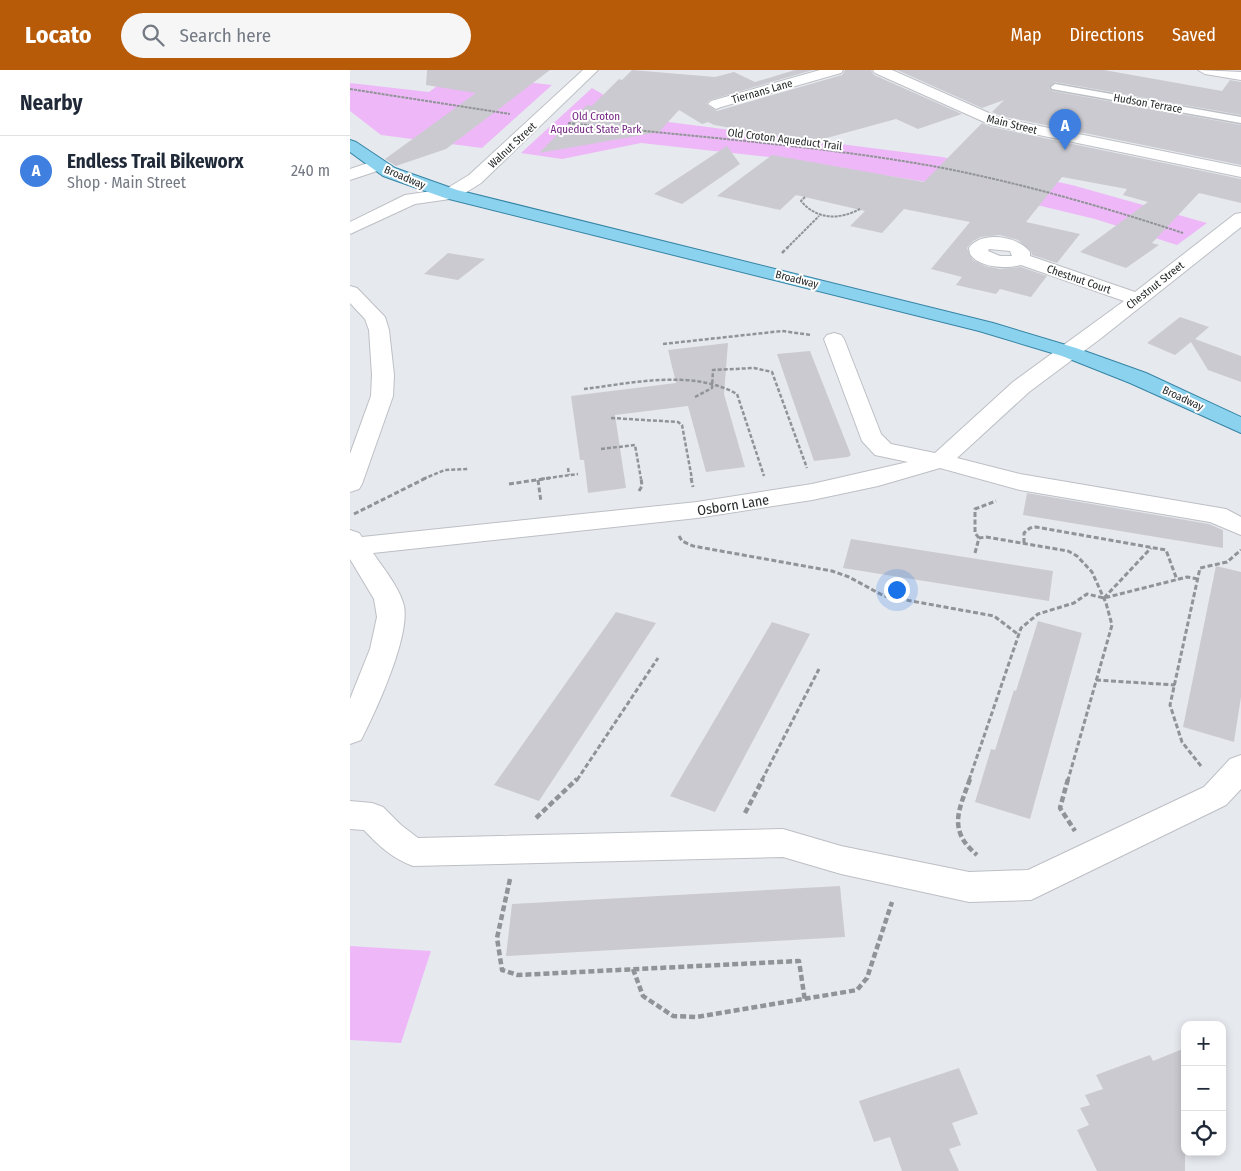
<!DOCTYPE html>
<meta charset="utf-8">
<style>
:root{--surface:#fff;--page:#f6f6f7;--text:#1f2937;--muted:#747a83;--line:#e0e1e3;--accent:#b85b09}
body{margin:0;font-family:"Fira Sans Condensed",sans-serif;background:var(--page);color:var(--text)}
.controls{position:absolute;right:15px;bottom:15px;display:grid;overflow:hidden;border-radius:10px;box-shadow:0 2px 8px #0003}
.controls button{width:45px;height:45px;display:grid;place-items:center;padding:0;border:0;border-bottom:1px solid var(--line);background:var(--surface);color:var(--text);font:25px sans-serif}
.you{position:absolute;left:546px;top:519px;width:18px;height:18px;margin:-12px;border:4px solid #fff;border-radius:50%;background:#1a73e8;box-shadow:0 0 0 8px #1a73e833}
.badge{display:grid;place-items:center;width:32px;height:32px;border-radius:50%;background:var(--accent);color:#fff;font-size:16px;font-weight:700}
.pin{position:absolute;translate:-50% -41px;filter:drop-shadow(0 1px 2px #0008)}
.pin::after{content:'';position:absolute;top:26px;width:18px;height:15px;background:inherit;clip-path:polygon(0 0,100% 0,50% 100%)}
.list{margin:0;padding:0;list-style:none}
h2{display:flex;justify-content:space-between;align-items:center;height:65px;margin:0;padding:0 20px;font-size:21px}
h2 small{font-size:16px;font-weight:400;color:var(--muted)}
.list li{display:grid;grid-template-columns:32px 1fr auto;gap:15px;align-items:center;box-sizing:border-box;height:70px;padding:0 20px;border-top:1px solid var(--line)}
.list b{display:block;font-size:19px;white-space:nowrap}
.list p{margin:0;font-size:16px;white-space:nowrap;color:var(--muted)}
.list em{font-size:16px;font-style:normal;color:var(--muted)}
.icon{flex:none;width:28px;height:28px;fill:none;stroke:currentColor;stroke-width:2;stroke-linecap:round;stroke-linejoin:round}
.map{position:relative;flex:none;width:891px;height:1101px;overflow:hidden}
header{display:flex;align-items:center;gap:30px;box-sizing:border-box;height:70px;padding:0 25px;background:var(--accent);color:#fff}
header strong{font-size:24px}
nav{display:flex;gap:28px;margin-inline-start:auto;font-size:18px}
.search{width:350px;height:45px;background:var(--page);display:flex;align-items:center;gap:12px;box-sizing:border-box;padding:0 18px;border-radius:28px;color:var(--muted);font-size:19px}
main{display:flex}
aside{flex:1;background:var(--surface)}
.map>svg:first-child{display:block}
.green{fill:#eeb8f8}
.building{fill:#cbcad0}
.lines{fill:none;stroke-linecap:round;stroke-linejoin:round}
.service-casing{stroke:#bcbfc4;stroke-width:3}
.minor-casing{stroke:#bcbfc4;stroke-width:2}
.primary-casing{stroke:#3684a4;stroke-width:2}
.path-far3{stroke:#919497;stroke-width:2;stroke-dasharray:3 1;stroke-linecap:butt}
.path-far2{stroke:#919497;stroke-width:2.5;stroke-dasharray:4 2;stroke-linecap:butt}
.path-far1{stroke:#919497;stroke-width:3;stroke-dasharray:5 2.5;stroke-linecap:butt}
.path{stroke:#919497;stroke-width:4.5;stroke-dasharray:6 3;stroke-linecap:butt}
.service{fill:#fff;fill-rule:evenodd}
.minor{fill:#fff;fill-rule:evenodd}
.primary{fill:#8bd2ef;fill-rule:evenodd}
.labels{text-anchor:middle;stroke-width:4;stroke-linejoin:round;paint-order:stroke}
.far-street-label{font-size:11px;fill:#282a2b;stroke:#fff}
.far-park-label{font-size:11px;fill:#71237f;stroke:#fff}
.street-label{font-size:14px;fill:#282a2b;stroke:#fff}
</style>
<header>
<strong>Locato</strong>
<div class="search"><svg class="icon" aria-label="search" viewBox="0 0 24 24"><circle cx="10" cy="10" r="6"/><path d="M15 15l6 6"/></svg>Search here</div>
<nav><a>Map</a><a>Directions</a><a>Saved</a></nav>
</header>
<main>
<aside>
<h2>Nearby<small></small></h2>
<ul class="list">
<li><span class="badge" style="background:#3f7fe0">A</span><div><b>Endless Trail Bikeworx</b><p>Shop · Main Street</p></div><em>240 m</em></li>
</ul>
</aside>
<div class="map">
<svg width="891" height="1101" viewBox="0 0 891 1101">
<rect width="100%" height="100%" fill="#e6e9ee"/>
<path class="green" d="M 103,4 L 202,15 L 132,78 L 31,65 L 0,41 L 0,13 L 79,22 Z
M 242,18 L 295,49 L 592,87 L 722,115 L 857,153 L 827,175 L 745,149 L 621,119 L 419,87 L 291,73 L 212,89 L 171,83 Z
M 0,876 L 81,881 L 51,973 L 0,970 Z"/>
<path class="building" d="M 77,0 L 200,0 L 96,79 L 46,96 L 35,89 L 126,23 L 76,15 Z
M 282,0 L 365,7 L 384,2 L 405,12 L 445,0 L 463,0 L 360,30 L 356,34 L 367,41 L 492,5 L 495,0 L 521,0 L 524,5 L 612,44 L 568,59 L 546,49 L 462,72 L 364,55 L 358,52 L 352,54 L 329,40 L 309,62 L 189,83 L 237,35 L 242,36 L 269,9 L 272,10 Z
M 547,0 L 754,0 L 872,21 L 880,10 L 891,12 L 891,45 L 705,12 L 699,17 L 702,21 L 891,55 L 891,95 L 651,46 L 642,42 L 654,30 L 632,38 Z
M 632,53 L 641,57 L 891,109 L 891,133 L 849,123 L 802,173 L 809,175 L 776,198 L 730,182 L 798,132 L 773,125 L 777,119 L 712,107 L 676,152 L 730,164 L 707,193 L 682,185 L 681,181 L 668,170 L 650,165 L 631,167 L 623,171 L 617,178 L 623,190 L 635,196 L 650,199 L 671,197 L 697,206 L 681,227 L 650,219 L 646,224 L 606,215 L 612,207 L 581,199 L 620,152 L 554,139 L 532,163 L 500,156 L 515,141 L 446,125 L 430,140 L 367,126 L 422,85 L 574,112 Z
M 377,76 L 390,94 L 332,134 L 304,124 Z
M 98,183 L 135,189 L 108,210 L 74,204 Z
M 830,247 L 859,257 L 845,269 L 891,286 L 891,312 L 858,300 L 841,272 L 825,285 L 797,273 Z
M 378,273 L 374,324 L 395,397 L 356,402 L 338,336 L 265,345 L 276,418 L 238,423 L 234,390 L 230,390 L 221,326 L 326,313 L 318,280 Z
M 460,281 L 501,385 L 498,387 L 464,391 L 427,284 Z
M 677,423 L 859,454 L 873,460 L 873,478 L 673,445 Z
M 501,469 L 703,501 L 699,531 L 493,498 Z
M 866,496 L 891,502 L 891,627 L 884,672 L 833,657 Z
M 266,542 L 306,553 L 189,731 L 144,715 Z
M 688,551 L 732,563 L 680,749 L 625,732 L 641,679 L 645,680 L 664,620 L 666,621 Z
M 422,552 L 460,564 L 365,742 L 320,726 Z
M 490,816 L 495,867 L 156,886 L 162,834 Z
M 835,978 L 835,1101 L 747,1101 L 727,1060 L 739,1055 L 730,1038 L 740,1035 L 735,1025 L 753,1019 L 746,1005 L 800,985 L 803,991 Z
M 609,998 L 628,1044 L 602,1053 L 611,1075 L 599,1079 L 609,1101 L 552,1101 L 540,1067 L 524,1072 L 509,1031 Z"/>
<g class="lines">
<defs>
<path id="service" d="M 705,14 L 891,47 L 891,53 L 702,19 L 701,17 Z"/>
<path id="minor" d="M 233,0 L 248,0 L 131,113 L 107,128 L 65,134 L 0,164 L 0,152 L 55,125 L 96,119 L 119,105 Z
M 470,0 L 493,0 L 491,3 L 371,37 L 366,39 L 358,34 L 361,31 Z
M 523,0 L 542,0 L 650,48 L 891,97 L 891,107 L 641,55 L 525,3 Z
M 848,0 L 891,2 L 891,10 L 855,4 Z
M 27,90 L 33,91 L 35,95 L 33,99 L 0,110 L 0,99 Z
M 891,143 L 891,157 L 750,269 L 679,322 L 607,388 L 670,404 L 876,439 L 891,447 L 891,465 L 860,452 L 670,420 L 590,398 L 528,416 L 462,430 L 347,448 L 23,483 C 33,498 50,518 54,536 C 60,567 26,641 11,670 L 0,674 L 0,629 L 20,579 L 27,547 L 24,529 L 0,489 L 0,460 L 9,463 L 12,467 L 347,432 L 462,414 L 558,392 L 525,385 L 512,371 L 474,269 L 477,265 L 484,263 L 491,265 L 494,269 L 531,364 L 541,374 L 585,383 L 663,312 L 774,231 L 671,195 C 656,199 629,198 620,184 L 619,178 C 631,160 669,166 680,182 L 680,186 L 785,222 L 885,144 ZM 639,179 L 660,181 L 662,186 L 650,186 L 638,181 Z
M 0,216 L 7,218 L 35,247 L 39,260 L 44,305 L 43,326 L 12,414 L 9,419 L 0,422 L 0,384 L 21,326 L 22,305 L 19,260 L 15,249 L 0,233 Z
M 891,685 L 891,719 L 876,735 L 681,830 L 619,832 L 491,804 L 433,787 L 63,796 C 43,789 28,775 14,760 L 0,759 L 0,731 L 22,733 L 33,737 L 51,755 L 68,768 L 433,759 L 491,776 L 619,802 L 678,800 L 854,717 L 880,689 Z"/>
<path id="primary" d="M 0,70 L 6,72 L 45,98 L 107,120 L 643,253 L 726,278 L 796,303 L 891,347 L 891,363 L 780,313 L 712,286 L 629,261 L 95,128 L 33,106 L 0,82 Z"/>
</defs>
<use href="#service" class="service-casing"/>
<use href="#minor" class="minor-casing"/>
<use href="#primary" class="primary-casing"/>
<path class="path-far3" d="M 0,19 L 160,44
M 218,53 C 343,67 469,75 593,98 C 674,114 754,137 833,163
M 455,127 L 451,131 C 467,150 489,150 510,139
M 437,178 L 469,146"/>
<path class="path-far2" d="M 432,183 L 438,177
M 313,274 L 432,261 L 461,265
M 234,319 C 283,313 342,299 387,324 L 414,406
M 345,327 L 362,318 L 363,300 L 404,298 L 422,302 L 457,398
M 261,348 L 328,352 L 332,355 L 342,409
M 251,379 L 285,375 L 291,409
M 218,398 L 219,405
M 73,409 L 95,400 L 119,399
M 191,409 L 228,404"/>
<path class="path-far1" d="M 341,408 L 343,417
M 188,410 L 191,432
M 159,414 L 200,408
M 289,421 L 292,416 L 291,408
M 4,444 L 76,408
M 329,466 L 332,471 L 343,476 L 482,501 L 499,507 L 534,526 L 644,546 L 669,565
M 629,468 L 625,463 L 625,439 L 646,431
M 674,473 L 674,463 L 680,458 L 686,457 L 816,480 L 827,510
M 625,483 L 629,468 L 636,467 L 718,481 L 727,486 L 742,502 L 756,533 L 762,555 L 718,710
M 754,528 L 801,478
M 746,610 L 825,615
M 851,696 L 832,672 L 820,635 L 850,498 L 877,492 L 891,480
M 227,710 L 308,588
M 412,710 L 469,599
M 619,710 L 671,558 L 688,544 L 724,533 L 737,524 L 754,528 L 837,507 L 848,509"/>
<path class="path" d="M 620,709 C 609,740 597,760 627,785
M 718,709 L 710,738 L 725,761
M 395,743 L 413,709
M 186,748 L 227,709
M 160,809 L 147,868 L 152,900 L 168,905 L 449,891 L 455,931
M 283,899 L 293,926 L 323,946 L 347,947 L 507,920 L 517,908 L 542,832"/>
<use href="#service" class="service"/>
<use href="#minor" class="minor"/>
<use href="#primary" class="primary"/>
</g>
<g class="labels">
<g class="far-street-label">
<text transform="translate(412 21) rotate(-16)" y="4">Tiernans Lane</text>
<text transform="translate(798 33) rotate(10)" y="4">Hudson Terrace</text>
<text transform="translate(662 54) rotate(14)" y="4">Main Street</text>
<text transform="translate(435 69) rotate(7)" y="4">Old Croton Aqueduct Trail</text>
<text transform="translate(162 75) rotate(-43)" y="4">Walnut Street</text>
<text transform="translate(55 107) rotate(23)" y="4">Broadway</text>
<text transform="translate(447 209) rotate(14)" y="4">Broadway</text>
<text transform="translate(729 209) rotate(19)" y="4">Chestnut Court</text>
<text transform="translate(805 215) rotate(-38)" y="4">Chestnut Street</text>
<text transform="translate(833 328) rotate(25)" y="4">Broadway</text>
</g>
<g class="far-park-label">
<text x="246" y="50">Old Croton<tspan x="246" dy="13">Aqueduct State Park</tspan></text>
</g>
<g class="street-label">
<text transform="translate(383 435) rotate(-9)" y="5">Osborn Lane</text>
</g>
</g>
</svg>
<div class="controls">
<button>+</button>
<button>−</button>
<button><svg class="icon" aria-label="locate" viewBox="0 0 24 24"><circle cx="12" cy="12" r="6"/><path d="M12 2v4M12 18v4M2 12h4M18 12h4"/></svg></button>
</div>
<div class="you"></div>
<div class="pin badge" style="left:715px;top:80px;background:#3f7fe0">A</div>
</div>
</main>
